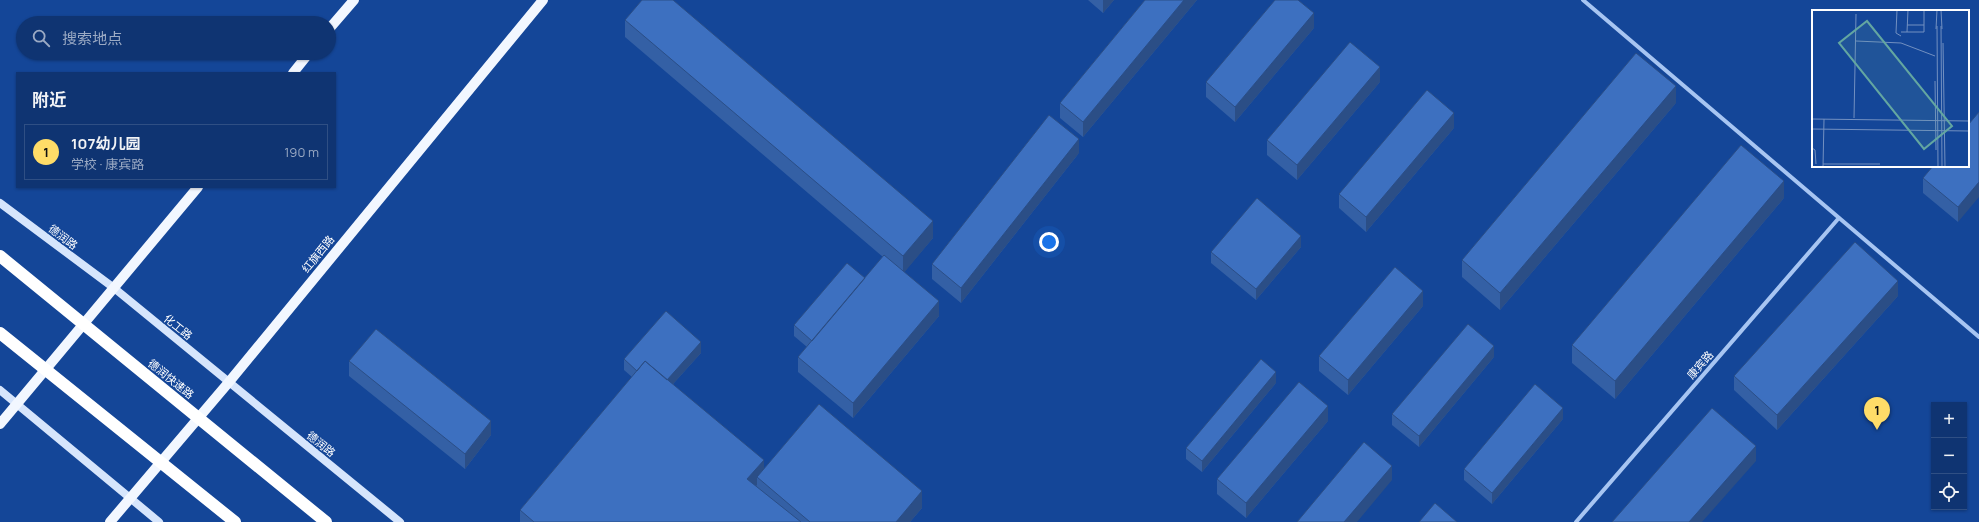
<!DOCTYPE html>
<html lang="zh">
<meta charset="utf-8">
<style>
:root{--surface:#0f3472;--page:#183c77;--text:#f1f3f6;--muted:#9baac4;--line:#2f4f84;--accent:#ffdc68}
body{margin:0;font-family:Manrope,"Noto Sans SC",sans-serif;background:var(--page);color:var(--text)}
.controls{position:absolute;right:12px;bottom:12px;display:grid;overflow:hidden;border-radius:0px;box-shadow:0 1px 3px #0004}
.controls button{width:36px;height:36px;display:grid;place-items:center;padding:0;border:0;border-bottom:1px solid var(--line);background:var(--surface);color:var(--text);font:20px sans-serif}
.you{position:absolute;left:1049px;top:242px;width:14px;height:14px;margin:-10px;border:3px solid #fff;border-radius:50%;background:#1a73e8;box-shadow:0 0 0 6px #1a73e833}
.badge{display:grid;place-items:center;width:26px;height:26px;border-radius:50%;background:var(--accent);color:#111;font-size:13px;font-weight:700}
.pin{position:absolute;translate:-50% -33px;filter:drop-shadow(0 1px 2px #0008)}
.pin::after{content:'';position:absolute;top:21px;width:14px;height:12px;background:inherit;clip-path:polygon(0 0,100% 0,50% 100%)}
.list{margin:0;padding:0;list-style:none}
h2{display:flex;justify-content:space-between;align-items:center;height:52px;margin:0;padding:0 16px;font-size:17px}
h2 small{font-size:13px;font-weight:400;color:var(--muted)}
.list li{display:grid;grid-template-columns:26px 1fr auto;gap:12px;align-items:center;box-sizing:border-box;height:56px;margin:0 8px 8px;padding:0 8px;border:1px solid var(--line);border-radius:0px}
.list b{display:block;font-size:15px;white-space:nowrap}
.list p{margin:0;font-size:13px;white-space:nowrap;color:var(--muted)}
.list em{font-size:13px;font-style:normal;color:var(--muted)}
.icon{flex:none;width:22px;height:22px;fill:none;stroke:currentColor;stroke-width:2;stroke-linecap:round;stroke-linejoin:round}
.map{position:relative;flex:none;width:1979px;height:522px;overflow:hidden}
.search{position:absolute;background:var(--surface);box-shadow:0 1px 3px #0004;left:16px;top:16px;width:320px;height:44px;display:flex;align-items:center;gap:10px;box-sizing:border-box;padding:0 14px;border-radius:22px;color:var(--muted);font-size:15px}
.panel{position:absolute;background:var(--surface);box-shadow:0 1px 3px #0004;left:16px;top:72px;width:320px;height:116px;border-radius:0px}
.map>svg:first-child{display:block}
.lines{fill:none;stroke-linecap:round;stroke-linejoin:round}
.street{stroke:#a7c5f2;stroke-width:4}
.secondary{stroke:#d6e5fc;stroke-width:8}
.primary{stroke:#f2f7ff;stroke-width:10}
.highway{stroke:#fff;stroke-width:12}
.wall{fill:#3460a5}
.shaded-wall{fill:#2b4e86}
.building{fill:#3d70c0;stroke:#2b4e86}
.labels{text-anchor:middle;stroke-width:3;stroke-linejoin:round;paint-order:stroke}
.street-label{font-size:11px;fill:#fff;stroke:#144698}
.inset-road{fill:none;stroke:#7290c1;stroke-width:1}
.view{fill:#63a6a1;fill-opacity:0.15;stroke:#63a6a1;stroke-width:2}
.inset-edge{fill:none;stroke:#fff;stroke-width:2}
</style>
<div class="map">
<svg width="1979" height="522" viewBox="0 0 1979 522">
<rect width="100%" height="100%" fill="#144698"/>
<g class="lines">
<path class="street" d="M 1583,0 L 1979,337
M 1576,522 L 1838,219"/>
<path class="secondary" d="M 0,203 L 114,288 L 400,522
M 0,390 L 159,522"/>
<path class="primary" d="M 329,29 L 354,0
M 293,73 L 309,53
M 0,424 L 198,187
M 110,522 L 229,382 L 543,0"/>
<path class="highway" d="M 0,256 L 326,522
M 0,333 L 235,522"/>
</g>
<path class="wall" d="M 1088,0 L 1114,0 L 1103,13 Z
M 1145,0 L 1197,0 L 1083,137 L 1060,118 L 1060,103 Z
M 625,20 L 933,238 L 904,272 L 939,316 L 853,418 L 798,372 L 798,357 L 807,347 L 794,336 L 794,325 L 865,278 L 883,257 L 625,37 Z
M 1314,28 L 1235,122 L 1206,97 L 1206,82 Z
M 1380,82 L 1297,180 L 1267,155 L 1267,140 Z
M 1676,103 L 1500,310 L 1462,277 L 1462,260 Z
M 1454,128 L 1366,232 L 1339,208 L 1339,194 Z
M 1079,153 L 961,303 L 932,279 L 932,264 Z
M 1968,166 L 1958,222 L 1923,193 L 1923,178 Z
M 1784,198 L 1615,399 L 1572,363 L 1572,345 Z
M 1301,247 L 1256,300 L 1211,263 L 1211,252 Z
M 1898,296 L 1777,430 L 1734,390 L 1734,376 Z
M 1423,306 L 1348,395 L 1319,371 L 1319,356 Z
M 701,353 L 673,384 L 764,469 L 922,508 L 910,522 L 520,522 L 520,510 L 632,377 L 624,370 L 624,359 Z
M 1494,357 L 1419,447 L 1392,425 L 1392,414 Z
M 349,361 L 491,435 L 465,469 L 349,376 Z
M 1276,383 L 1202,472 L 1186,459 L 1186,448 Z
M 1563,419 L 1492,504 L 1464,480 L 1464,469 Z
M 1328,421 L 1246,518 L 1217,494 L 1217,479 Z"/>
<path class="shaded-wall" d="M 1103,0 L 1114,0 L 1103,13 Z
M 1184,0 L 1197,0 L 1083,137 L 1083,122 Z
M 1314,13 L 1314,28 L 1235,122 L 1235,107 Z
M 1380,67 L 1380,82 L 1297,180 L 1297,165 Z
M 1676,86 L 1676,103 L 1500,310 L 1500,293 Z
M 1454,113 L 1454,128 L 1366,232 L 1366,217 Z
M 1079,139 L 1079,153 L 961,303 L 961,288 Z
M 1784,181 L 1784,198 L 1615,399 L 1615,381 Z
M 1979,182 L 1979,197 L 1958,222 L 1958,207 Z
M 933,221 L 933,238 L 903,274 L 903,256 Z
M 1301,236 L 1301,247 L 1256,300 L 1256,289 Z
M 1898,281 L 1898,296 L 1777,430 L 1777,415 Z
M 1423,291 L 1423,306 L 1348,395 L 1348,380 Z
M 939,301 L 939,316 L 853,418 L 853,403 Z
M 701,342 L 701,353 L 664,394 L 664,383 Z
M 1494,346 L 1494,357 L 1419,447 L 1419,436 Z
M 1276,372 L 1276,383 L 1202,472 L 1202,461 Z
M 1328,406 L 1328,421 L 1246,518 L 1246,503 Z
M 1563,408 L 1563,419 L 1492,504 L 1492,493 Z
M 491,421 L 491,435 L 465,469 L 465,454 Z
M 1756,446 L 1756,461 L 1702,522 L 1689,522 Z
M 764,460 L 764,478 L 757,477 L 757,485 L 747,496 L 747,479 Z
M 1392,466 L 1392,480 L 1357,522 L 1344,522 Z
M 922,491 L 922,508 L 910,522 L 896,522 Z"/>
<path class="building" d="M 642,0 L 673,0 L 933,221 L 903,256 L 625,20 Z
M 1145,0 L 1184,0 L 1083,122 L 1060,103 Z
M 1275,0 L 1298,0 L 1314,13 L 1235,107 L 1206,82 Z
M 1350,42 L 1380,67 L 1297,165 L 1267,140 Z
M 1636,53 L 1676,86 L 1500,293 L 1462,260 Z
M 1427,90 L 1454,113 L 1366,217 L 1339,194 Z
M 1979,112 L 1979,182 L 1958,207 L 1923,178 L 1933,166 L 1968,166 L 1968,125 Z
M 1049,115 L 1079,139 L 961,288 L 932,264 Z
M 1741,145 L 1784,181 L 1615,381 L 1572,345 Z
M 1257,198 L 1301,236 L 1256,289 L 1211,252 Z
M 1855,242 L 1898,281 L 1777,415 L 1734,376 Z
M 884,255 L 939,301 L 853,403 L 798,357 Z
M 847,263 L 865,278 L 812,341 L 794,325 Z
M 1395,267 L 1423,291 L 1348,380 L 1319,356 Z
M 666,311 L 701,342 L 667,380 L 645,361 L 637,371 L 624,359 Z
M 1468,324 L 1494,346 L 1419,436 L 1392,414 Z
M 376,329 L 491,421 L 465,454 L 349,361 Z
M 1261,359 L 1276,372 L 1202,461 L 1186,448 Z
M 645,361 L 764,460 L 747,479 L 801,522 L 534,522 L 520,510 Z
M 1299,382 L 1328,406 L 1246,503 L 1217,479 Z
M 1535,384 L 1563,408 L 1492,493 L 1464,469 Z
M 819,404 L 922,491 L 896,522 L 810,522 L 757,477 Z
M 1712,408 L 1756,446 L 1689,522 L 1612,522 Z
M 1364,442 L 1392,466 L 1344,522 L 1297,522 Z
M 1435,503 L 1457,522 L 1419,522 Z"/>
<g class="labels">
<g class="street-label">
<text transform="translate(63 237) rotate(37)" y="4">德润路</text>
<text transform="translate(318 254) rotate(-51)" y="4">红旗西路</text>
<text transform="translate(178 327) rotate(39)" y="4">化工路</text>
<text transform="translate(1700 365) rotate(-49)" y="4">康宾路</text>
<text transform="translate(171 379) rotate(39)" y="4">德润快速路</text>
<text transform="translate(321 444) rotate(39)" y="4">德润路</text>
</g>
</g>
<g transform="translate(1812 10)">
<rect width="157" height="157" fill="#144698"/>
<path class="inset-road" d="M 85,0 L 84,23 L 89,26M 129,0 L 130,19M 95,15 L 112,15M 125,16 L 126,157M 129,16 L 130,157M 124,19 L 125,0M 89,22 L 112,22 L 112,0M 95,22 L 96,0M 44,31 L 89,33 L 123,46M 131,33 L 133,157M 123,71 L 124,140M 42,108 L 44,4M 0,109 L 157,111M 0,119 L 157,121M 0,138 L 3,140 L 4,154M 11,154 L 68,154M 11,157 L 12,109"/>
<path class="view" d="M 55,11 L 140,116 L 112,139 L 27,33 Z"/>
<rect width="157" height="157" class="inset-edge"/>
</g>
</svg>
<div class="controls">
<button>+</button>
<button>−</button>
<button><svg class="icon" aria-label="locate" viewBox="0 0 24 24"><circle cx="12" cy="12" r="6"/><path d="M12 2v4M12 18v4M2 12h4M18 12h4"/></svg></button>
</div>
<div class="you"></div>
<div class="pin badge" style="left:1877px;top:430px">1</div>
<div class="search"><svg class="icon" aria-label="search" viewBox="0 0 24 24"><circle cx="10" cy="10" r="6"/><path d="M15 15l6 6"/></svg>搜索地点</div>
<section class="panel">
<h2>附近<small></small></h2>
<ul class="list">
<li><span class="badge">1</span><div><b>107幼儿园</b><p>学校 · 康宾路</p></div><em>190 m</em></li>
</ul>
</section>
</div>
